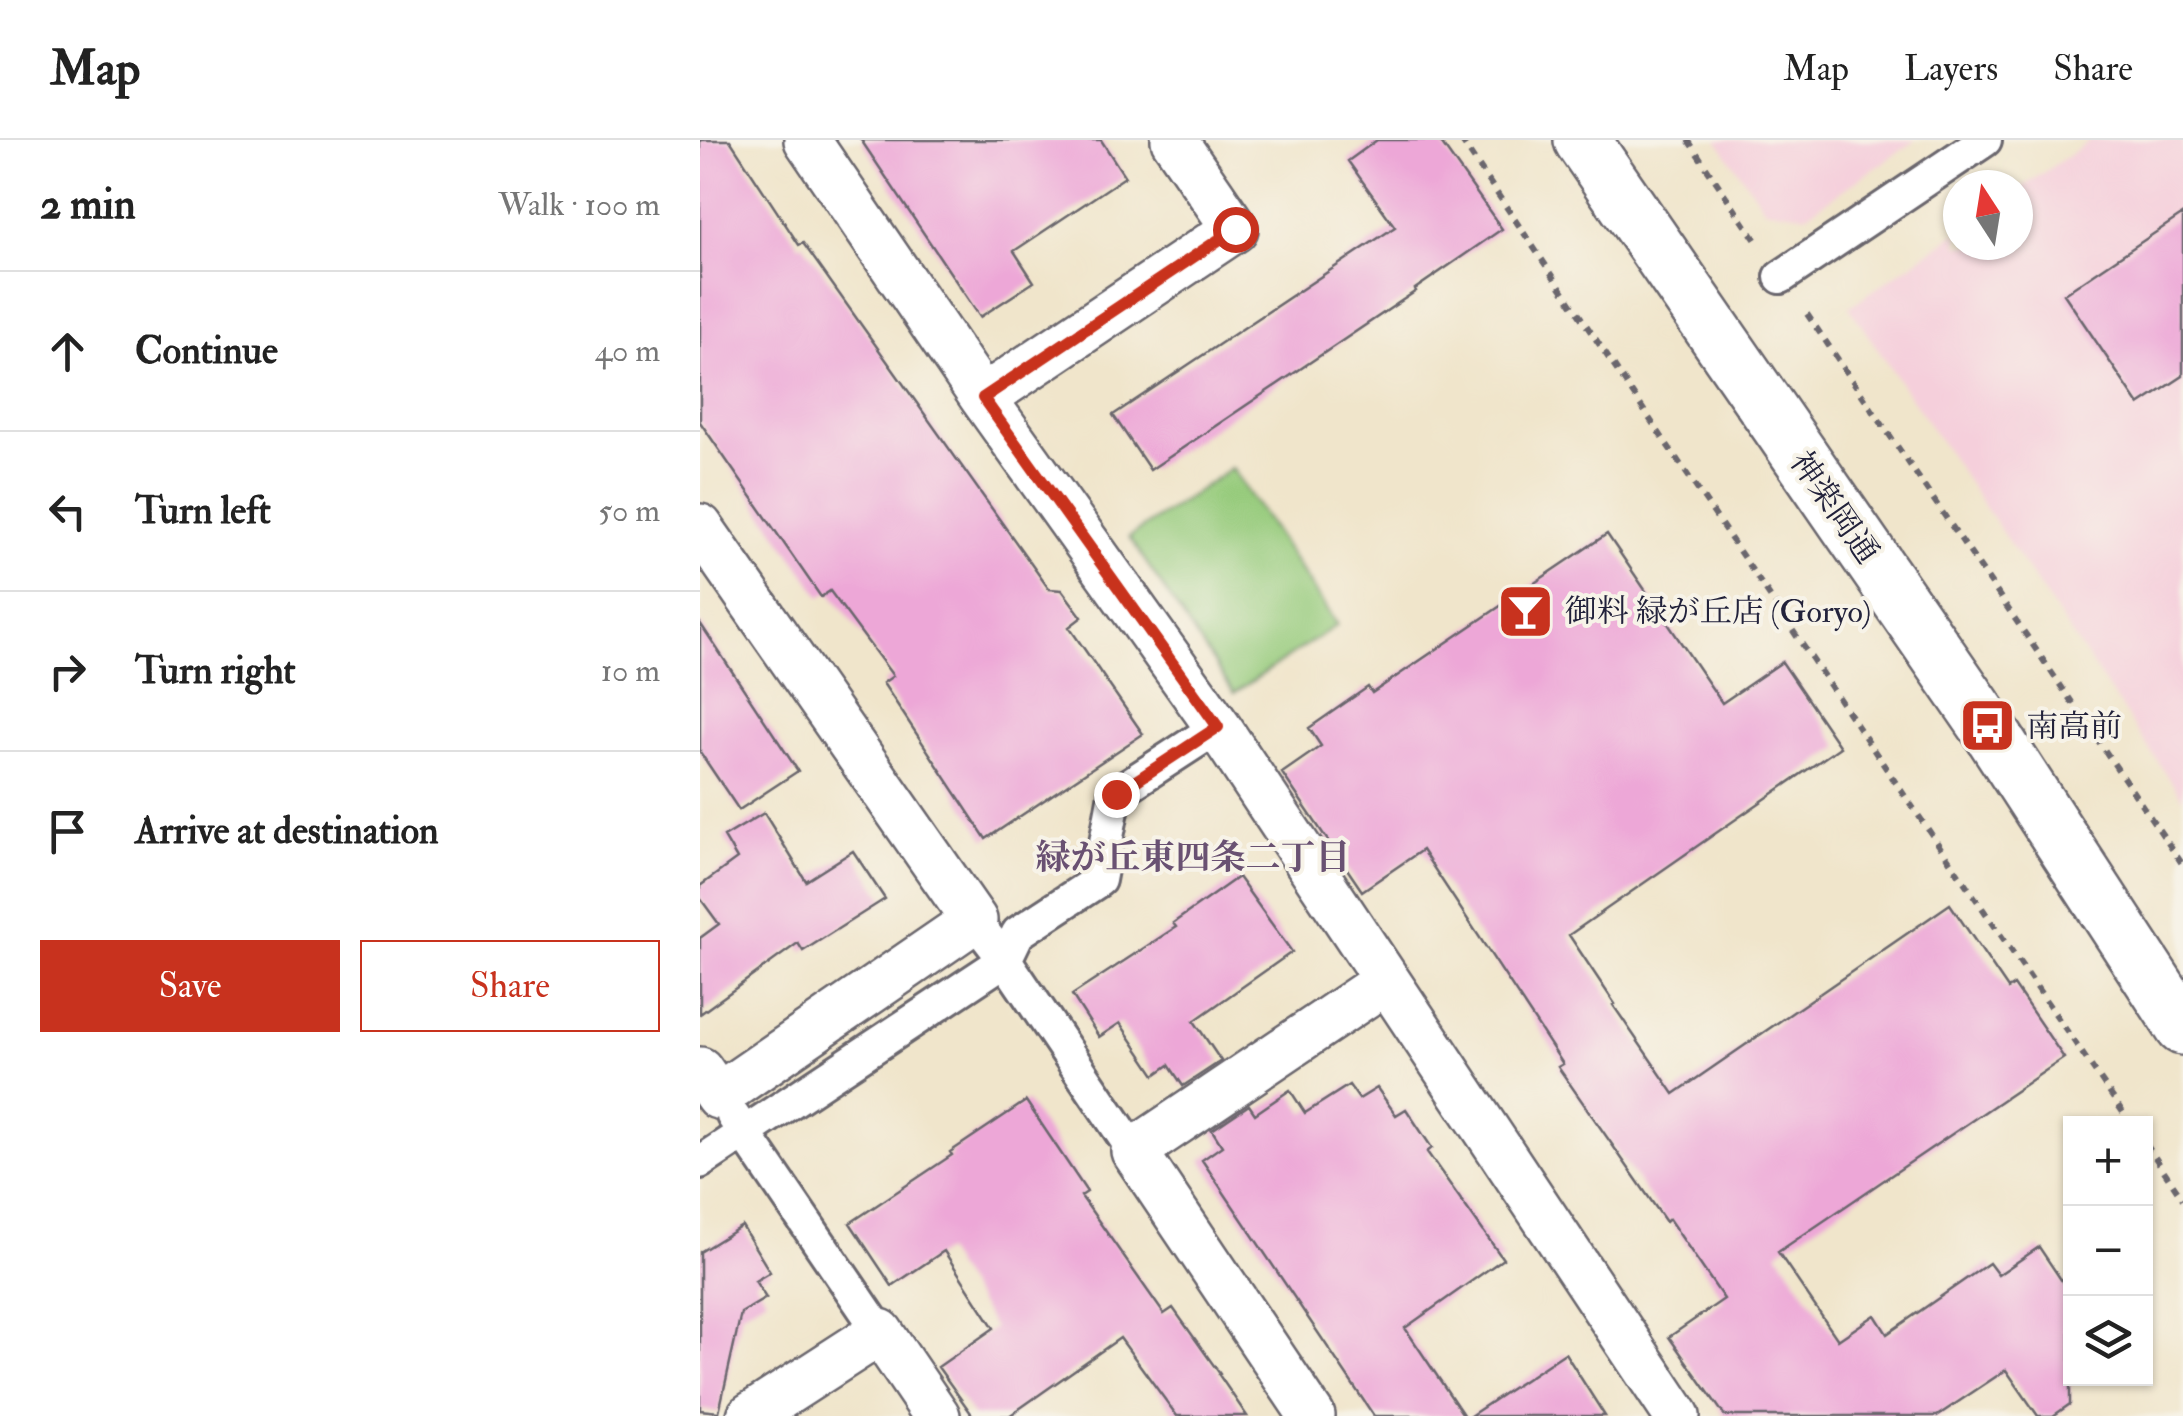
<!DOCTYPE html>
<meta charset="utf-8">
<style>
:root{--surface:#fff;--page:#f6f6f6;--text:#222;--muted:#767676;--line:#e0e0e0;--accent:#c8321e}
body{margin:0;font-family:"IM FELL Double Pica","Noto Serif JP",serif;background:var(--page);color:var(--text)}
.controls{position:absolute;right:30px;bottom:30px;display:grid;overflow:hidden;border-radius:0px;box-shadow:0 2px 8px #0004}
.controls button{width:90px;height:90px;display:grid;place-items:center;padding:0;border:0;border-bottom:2px solid var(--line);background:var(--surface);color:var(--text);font:50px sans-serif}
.compass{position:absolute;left:1243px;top:30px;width:90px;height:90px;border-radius:50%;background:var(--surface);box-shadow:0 2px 8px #0004;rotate:348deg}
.stop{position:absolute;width:30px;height:30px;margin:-22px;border:8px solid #c8321e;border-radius:50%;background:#fff}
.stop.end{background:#c8321e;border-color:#fff;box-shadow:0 2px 10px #0008}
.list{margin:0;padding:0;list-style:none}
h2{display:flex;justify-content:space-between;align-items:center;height:130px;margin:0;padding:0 40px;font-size:42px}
h2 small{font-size:32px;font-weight:400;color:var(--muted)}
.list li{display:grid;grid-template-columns:65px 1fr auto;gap:30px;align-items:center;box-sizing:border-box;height:160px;padding:0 40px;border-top:2px solid var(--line)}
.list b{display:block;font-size:38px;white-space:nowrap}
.list em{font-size:32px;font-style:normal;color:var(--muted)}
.actions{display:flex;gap:20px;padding:30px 40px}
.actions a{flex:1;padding:22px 0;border:2px solid var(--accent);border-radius:0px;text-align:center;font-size:35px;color:var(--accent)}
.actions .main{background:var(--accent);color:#fff}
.icon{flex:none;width:55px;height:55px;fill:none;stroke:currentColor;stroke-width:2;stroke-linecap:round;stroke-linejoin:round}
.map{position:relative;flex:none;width:1483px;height:1276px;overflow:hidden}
header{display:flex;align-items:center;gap:60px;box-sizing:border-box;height:140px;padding:0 50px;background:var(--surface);border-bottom:2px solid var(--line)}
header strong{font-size:48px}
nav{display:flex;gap:55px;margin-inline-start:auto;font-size:35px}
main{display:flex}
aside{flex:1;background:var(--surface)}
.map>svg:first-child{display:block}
.built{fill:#f5cfdb}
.green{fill:#96cb7c;stroke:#5c765c;stroke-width:2.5}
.building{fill:#eda7d7}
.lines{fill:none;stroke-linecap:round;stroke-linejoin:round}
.pedestrian-casing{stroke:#6a666d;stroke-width:38}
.minor-casing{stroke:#6a666d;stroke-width:50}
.tertiary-casing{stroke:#6a666d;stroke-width:60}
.path{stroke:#6a666d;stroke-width:6;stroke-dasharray:8 8;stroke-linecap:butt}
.pedestrian{stroke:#fff;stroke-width:32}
.minor{stroke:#fff;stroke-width:45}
.tertiary{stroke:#fff;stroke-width:55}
.route{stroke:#c8321e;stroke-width:12}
.labels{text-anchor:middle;stroke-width:8;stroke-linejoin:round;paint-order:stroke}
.street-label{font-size:32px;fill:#22223b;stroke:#f7f3e8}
.poi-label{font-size:32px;fill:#22223b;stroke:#f7f3e8;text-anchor:start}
.neighbourhood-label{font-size:35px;font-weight:bold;fill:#695172;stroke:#f7f3e8}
</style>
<header>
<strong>Map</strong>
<nav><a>Map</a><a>Layers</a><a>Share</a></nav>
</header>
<main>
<aside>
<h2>2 min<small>Walk · 100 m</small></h2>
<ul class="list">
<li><svg class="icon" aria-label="ahead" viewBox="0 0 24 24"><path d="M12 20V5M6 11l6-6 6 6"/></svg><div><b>Continue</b></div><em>40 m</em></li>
<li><svg class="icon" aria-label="left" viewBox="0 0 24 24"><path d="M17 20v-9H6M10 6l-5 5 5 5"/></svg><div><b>Turn left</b></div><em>50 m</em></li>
<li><svg class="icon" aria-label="right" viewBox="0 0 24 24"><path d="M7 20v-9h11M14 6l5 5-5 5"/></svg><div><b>Turn right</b></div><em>10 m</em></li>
<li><svg class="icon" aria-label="arrive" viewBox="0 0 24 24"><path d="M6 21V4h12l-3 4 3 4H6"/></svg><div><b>Arrive at destination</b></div></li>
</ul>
<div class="actions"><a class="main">Save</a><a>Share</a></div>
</aside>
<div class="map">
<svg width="1483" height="1276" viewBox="0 0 1483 1276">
<rect width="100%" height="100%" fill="#f7f3e8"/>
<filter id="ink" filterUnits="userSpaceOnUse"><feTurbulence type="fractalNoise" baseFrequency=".01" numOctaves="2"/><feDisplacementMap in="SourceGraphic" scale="20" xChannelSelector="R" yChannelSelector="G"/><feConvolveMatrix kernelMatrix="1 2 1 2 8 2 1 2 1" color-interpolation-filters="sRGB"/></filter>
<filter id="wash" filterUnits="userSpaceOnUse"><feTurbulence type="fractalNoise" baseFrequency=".0048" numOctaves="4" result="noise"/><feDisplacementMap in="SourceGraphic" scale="40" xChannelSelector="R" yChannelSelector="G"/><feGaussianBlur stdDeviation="2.25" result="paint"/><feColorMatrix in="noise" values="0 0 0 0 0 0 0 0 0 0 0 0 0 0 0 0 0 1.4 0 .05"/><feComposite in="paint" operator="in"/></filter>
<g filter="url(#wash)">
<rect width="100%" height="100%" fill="#f0e5cb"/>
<path class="built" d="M 1017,0 L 1216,0 L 1106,75 L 1064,68 Z
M 1391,0 L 1483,0 L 1483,659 L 1149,167 L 1258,92 L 1258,105 L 1318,105 L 1318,50 Z"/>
<path class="green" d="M 532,328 L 637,485 L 534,553 L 429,397 Z"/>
<g id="blocks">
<path class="building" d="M 0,0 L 30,0 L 99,105 L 103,103 L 349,449 L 362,450 L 382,477 L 369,487 L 443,594 L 286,699 L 183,543 L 193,536 L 130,451 L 121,457 L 0,282 Z
M 161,0 L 401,0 L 425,37 L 314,111 L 334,142 L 280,177 Z
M 677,0 L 739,0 L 802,89 L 715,149 L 716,151 L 450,330 L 413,275 L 695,87 L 648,21 Z
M 1483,74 L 1483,236 L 1439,265 L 1364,154 Z
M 907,394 L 1022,563 L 1082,522 L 1140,607 L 869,795 L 915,864 L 913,865 L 974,954 L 1250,764 L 1308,849 L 1314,845 L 1364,918 L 1078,1112 L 1138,1200 L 1175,1175 L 1187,1194 L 1289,1123 L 1298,1135 L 1339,1107 L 1370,1153 L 1370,1264 L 1353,1276 L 1338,1276 L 1306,1230 L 1237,1276 L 1025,1276 L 969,1197 L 1024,1159 L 969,1079 L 966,1082 L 858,927 L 863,924 L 722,710 L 662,751 L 582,633 L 621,606 L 609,588 L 668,547 L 672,553 Z
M 0,483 L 98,631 L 39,670 L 0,612 Z
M 64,673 L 106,741 L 153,711 L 185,759 L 103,811 L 98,803 L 0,874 L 0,798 L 19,784 L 0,758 L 0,746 L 37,719 L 24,697 Z
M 538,737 L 592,812 L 494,881 L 521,921 L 483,946 L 469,925 L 455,935 L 420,883 L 399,897 L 372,855 L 476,787 L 473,783 Z
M 649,945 L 659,959 L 677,948 L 696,975 L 706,969 L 732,1008 L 727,1012 L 803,1119 L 705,1188 L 764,1276 L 674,1276 L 502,1020 L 522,1006 L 512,990 L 549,965 L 555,974 L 590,950 L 605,973 Z
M 326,961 L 387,1052 L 381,1056 L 464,1174 L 473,1168 L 520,1234 L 519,1235 L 547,1276 L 477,1276 L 420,1198 L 309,1276 L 273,1276 L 238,1227 L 294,1188 L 244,1111 L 192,1146 L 150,1083 L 252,1015 L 250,1012 Z
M 42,1086 L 70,1132 L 55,1141 L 66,1158 L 41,1173 L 19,1272 L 0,1270 L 0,1112 Z
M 865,1213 L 905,1276 L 770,1276 Z"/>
</g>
</g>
<g filter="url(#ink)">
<use href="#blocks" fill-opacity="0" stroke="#6a666d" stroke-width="2.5"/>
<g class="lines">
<defs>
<path id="pedestrian" d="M 1081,137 L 1285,0
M 274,780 L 305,820 L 434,1011
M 33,976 L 180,1192
M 0,1022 L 305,820 L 318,793 L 399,740 L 415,654 L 518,587"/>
<path id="minor" d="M 107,0 L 283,258 L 518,587 L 977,1276
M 283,258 L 535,89 L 474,0
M 0,387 L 274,780 L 18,956 L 0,930
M 50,1276 L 180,1192 L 237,1276
M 612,1276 L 434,1011 L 686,841"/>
<path id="tertiary" d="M 882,0 L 1287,586 L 1483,887"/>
</defs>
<use href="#pedestrian" class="pedestrian-casing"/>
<use href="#minor" class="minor-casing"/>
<use href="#tertiary" class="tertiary-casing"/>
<path class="path" d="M 761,0 L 1194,640 L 1431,984
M 988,0 L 1057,102
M 1107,174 L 1483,725
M 1446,1004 L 1483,1059"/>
<use href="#pedestrian" class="pedestrian"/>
<use href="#minor" class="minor"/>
<use href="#tertiary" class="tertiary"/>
</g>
</g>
<g class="lines" filter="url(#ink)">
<path class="route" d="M 416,654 L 518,587 L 283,258 L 535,89"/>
</g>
<defs>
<symbol id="bar-square" viewBox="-11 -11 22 22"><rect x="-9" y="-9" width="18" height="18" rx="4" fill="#c8321e" stroke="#f7f3e8"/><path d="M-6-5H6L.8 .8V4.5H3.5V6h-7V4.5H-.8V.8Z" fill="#fff"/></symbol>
<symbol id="bus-square" viewBox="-11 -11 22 22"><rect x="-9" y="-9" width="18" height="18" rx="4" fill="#c8321e" stroke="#f7f3e8"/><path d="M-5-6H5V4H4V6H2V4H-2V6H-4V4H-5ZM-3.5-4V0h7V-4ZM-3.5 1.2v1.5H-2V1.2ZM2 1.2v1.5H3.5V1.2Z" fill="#fff"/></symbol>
</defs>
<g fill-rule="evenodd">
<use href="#bar-square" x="794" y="440" width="63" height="63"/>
<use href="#bus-square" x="1256" y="554" width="63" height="63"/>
</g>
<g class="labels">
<g class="street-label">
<text transform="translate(1135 367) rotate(55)" y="11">神楽岡通</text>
</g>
<g class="poi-label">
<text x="865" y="482">御料 緑が丘店 (Goryo)</text>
<text x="1326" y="597">南高前</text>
</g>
<g class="neighbourhood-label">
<text x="493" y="729">緑が丘東四条二丁目</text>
</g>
</g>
</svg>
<div class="controls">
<button>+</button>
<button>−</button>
<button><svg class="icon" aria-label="layers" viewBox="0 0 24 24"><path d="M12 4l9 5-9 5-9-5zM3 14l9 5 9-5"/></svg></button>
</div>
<svg class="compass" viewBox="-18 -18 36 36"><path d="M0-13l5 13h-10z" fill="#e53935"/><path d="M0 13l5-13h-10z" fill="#767676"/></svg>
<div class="stop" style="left:535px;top:89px"></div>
<div class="stop end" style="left:416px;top:654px"></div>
</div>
</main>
